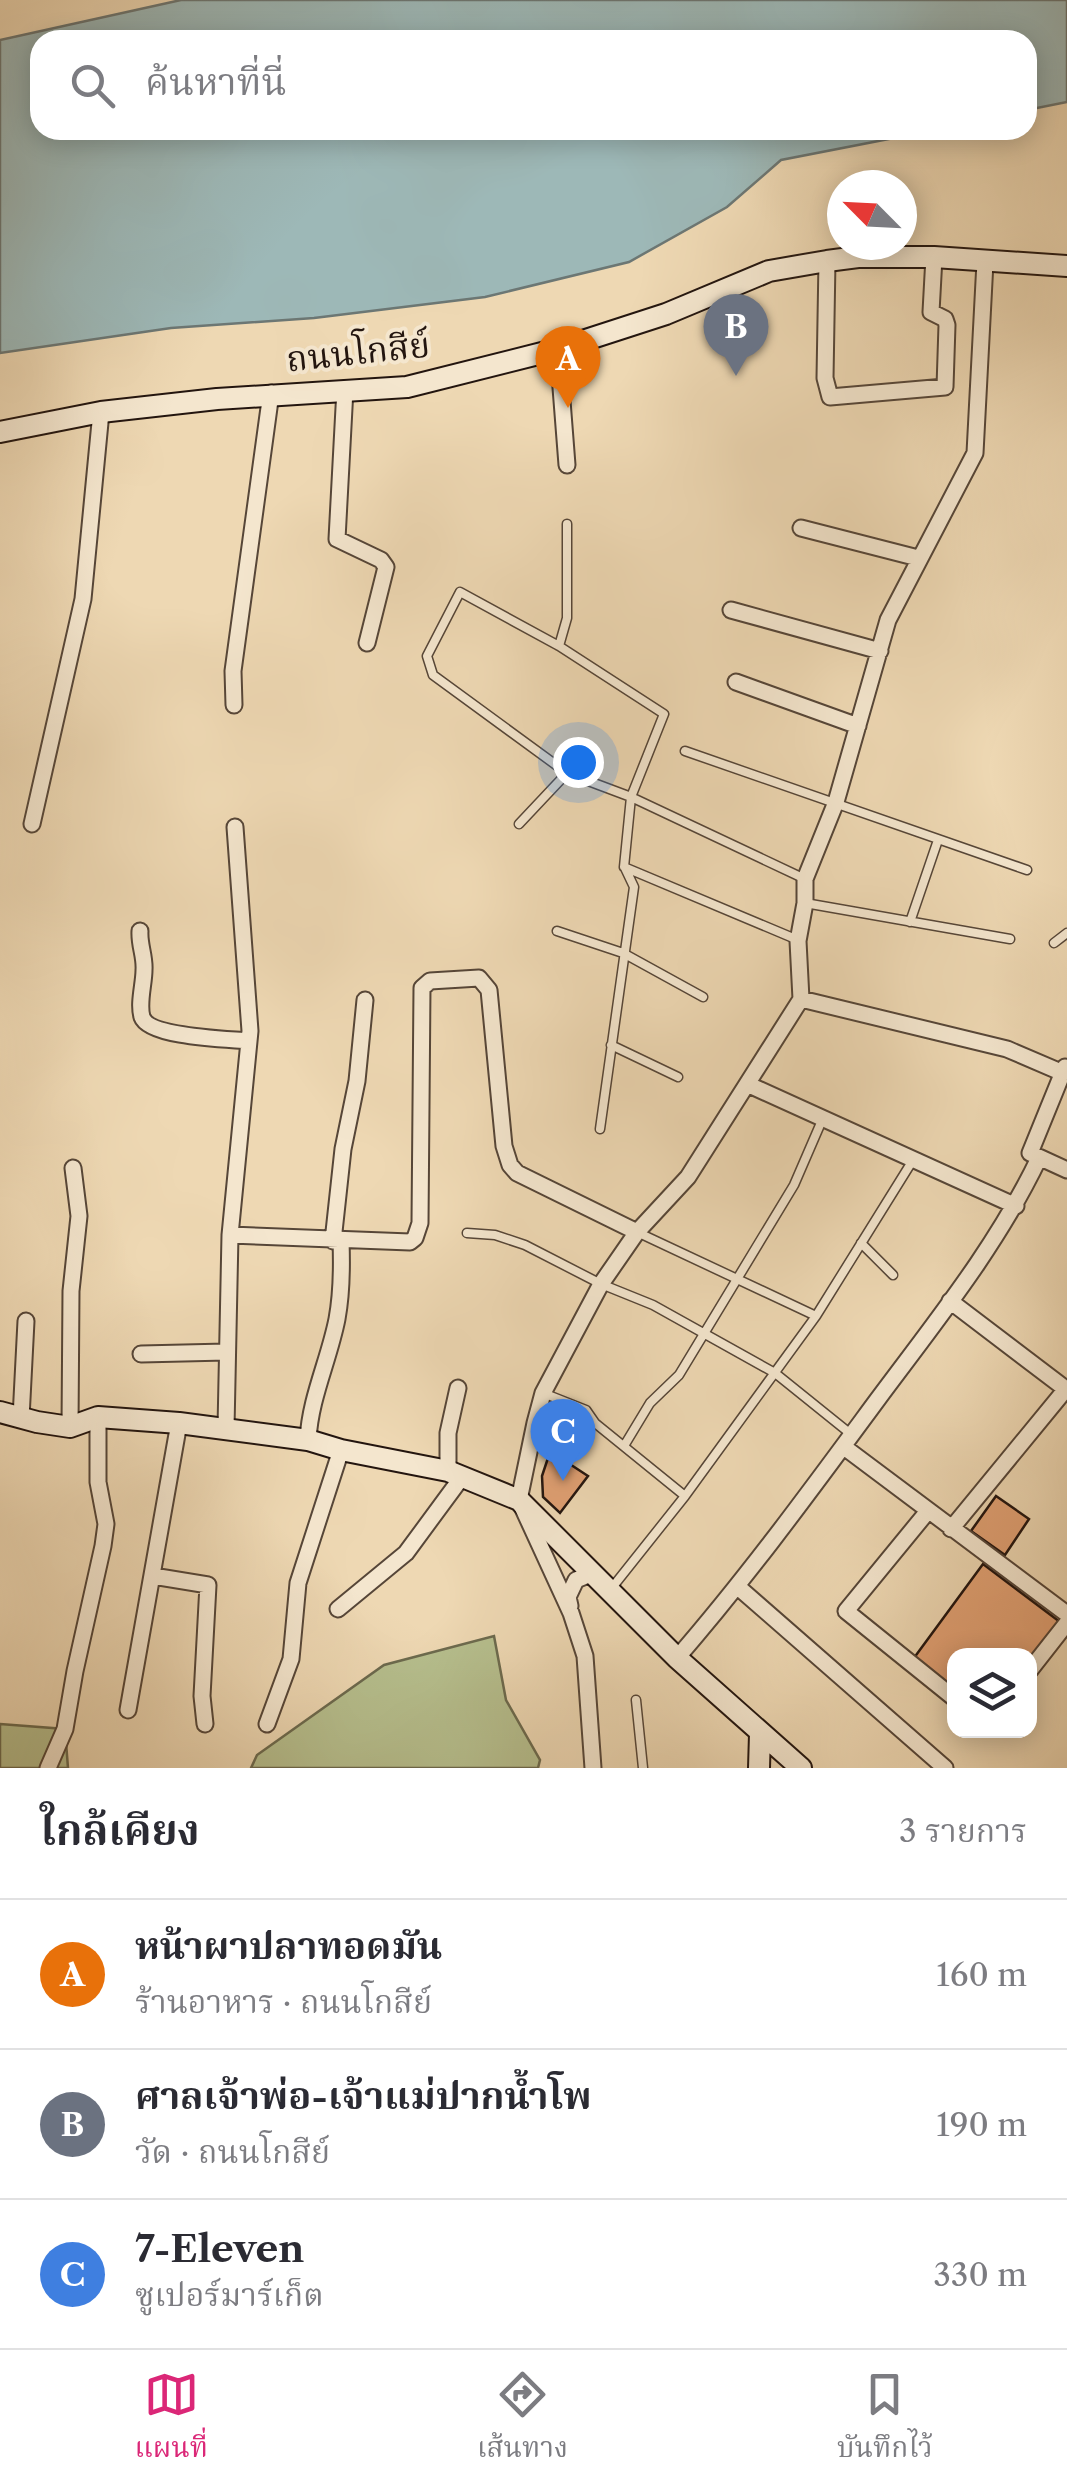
<!DOCTYPE html>
<html lang="th">
<meta charset="utf-8">
<style>
:root{--surface:#fff;--page:#f7f7f7;--text:#2b2b33;--muted:#7c7c81;--line:#e1e1e2;--accent:#db2777}
body{margin:0;font-family:"Libre Caslon Text","Noto Serif Thai",serif;background:var(--page);color:var(--text)}
.controls{position:absolute;right:30px;bottom:30px;display:grid;overflow:hidden;border-radius:20px;box-shadow:0 5px 25px #0003}
.controls button{width:90px;height:90px;display:grid;place-items:center;padding:0;border:0;border-bottom:2px solid var(--line);background:var(--surface);color:var(--text);font:50px sans-serif}
.compass{position:absolute;left:827px;top:170px;width:90px;height:90px;border-radius:50%;background:var(--surface);box-shadow:0 5px 25px #0003;rotate:294deg}
.you{position:absolute;left:578px;top:762px;width:35px;height:35px;margin:-25px;border:8px solid #fff;border-radius:50%;background:#1a73e8;box-shadow:0 0 0 15px #1a73e833}
.badge{display:grid;place-items:center;width:65px;height:65px;border-radius:50%;background:var(--accent);color:#fff;font-size:32px;font-weight:700}
.pin{position:absolute;translate:-50% -82px;filter:drop-shadow(0 2px 5px #0008)}
.pin::after{content:'';position:absolute;top:52px;width:35px;height:30px;background:inherit;clip-path:polygon(0 0,100% 0,50% 100%)}
.list{margin:0;padding:0;list-style:none}
h2{display:flex;justify-content:space-between;align-items:center;height:130px;margin:0;padding:0 40px;font-size:42px}
h2 small{font-size:32px;font-weight:400;color:var(--muted)}
.list li{display:grid;grid-template-columns:65px 1fr auto;gap:30px;align-items:center;box-sizing:border-box;height:150px;padding:0 40px;border-top:2px solid var(--line)}
.list b{display:block;font-size:38px;white-space:nowrap}
.list p{margin:0;font-size:32px;white-space:nowrap;color:var(--muted)}
.list em{font-size:32px;font-style:normal;color:var(--muted)}
.icon{flex:none;width:55px;height:55px;fill:none;stroke:currentColor;stroke-width:2;stroke-linecap:round;stroke-linejoin:round}
.map{position:relative;flex:none;width:1067px;height:1768px;overflow:hidden}
.search{position:absolute;background:var(--surface);box-shadow:0 5px 25px #0003;left:30px;right:30px;top:30px;height:110px;display:flex;align-items:center;gap:25px;box-sizing:border-box;padding:0 35px;border-radius:30px;color:var(--muted);font-size:38px}
.sheet{height:580px;background:var(--surface)}
nav{display:flex;justify-content:space-around;align-items:center;box-sizing:border-box;height:140px;border-top:2px solid var(--line);background:var(--surface);font-size:28px;color:var(--muted)}
nav a{display:grid;justify-items:center;gap:5px}
nav .on{color:var(--accent)}
.map>svg:first-child{display:block}
.green{fill:#b6bf8e;stroke:#6c6a4e;stroke-width:2.5}
.water{fill:#9db8b7;stroke:#6c7774;stroke-width:2.5}
.building{fill:#e1a174;stroke:#23150f;stroke-width:2.5}
.lines{fill:none;stroke-linecap:round;stroke-linejoin:round}
.lane-casing{stroke:#564638;stroke-width:11}
.street-casing{stroke:#564638;stroke-width:19}
.secondary-casing{stroke:#23150f;stroke-width:24}
.lane{stroke:#f4e6ce;stroke-width:8}
.street{stroke:#f4e6ce;stroke-width:15}
.secondary{stroke:#f4e6ce;stroke-width:20}
.labels{text-anchor:middle;stroke-width:8;stroke-linejoin:round;paint-order:stroke}
.street-label{font-size:35px;fill:#23150f;stroke:#f4e6ce}
</style>
<div class="map">
<svg width="1067" height="1768" viewBox="0 0 1067 1768">
<rect width="100%" height="100%" fill="#eed8b3"/>
<filter id="stains"><feTurbulence type="fractalNoise" baseFrequency=".002" numOctaves="4"/><feColorMatrix values="0 0 0 0 .2 0 0 0 0 .09 0 0 0 0 .02 0 0 0 .5 -.17"/></filter>
<radialGradient id="worn" r=".72"><stop offset=".6" stop-color="#630" stop-opacity="0"/><stop offset="1" stop-color="#630" stop-opacity=".3"/></radialGradient>
<path class="green" d="M 494,1636 L 506,1700 L 540,1760 L 538,1768 L 251,1768 L 257,1755 L 384,1665 Z
M 0,1724 L 65,1729 L 68,1768 L 0,1768 Z"/>
<path class="water" d="M 181,0 L 1067,0 L 1067,102 L 1027,110 L 1027,40 L 40,40 L 40,130 L 935,130 L 781,160 L 727,207 L 629,262 L 485,297 L 314,318 L 171,328 L 0,353 L 0,40 Z"/>
<path class="building" d="M 548,1458 L 565,1461 L 588,1476 L 560,1513 L 543,1497 L 542,1476 Z
M 996,1496 L 1029,1519 L 1005,1555 L 971,1531 Z
M 983,1564 L 1060,1622 L 1030,1663 L 1030,1656 L 954,1656 L 954,1695 L 911,1662 Z"/>
<g class="lines">
<defs>
<path id="lane" d="M 559,646 L 567,618 L 567,524
M 685,751 L 1027,870
M 519,824 L 567,773
M 805,903 L 1010,939
M 910,922 L 938,840
M 557,931 L 623,953 L 703,997
M 798,940 L 624,867 L 631,797 L 664,714 L 559,646 L 460,592 L 427,656 L 433,675 L 567,773 L 631,797 L 805,879
M 1054,943 L 1067,933
M 611,1045 L 678,1077
M 600,1129 L 634,887 L 625,868
M 467,1233 L 495,1235 L 525,1245 L 601,1284 L 653,1305 L 775,1373 L 852,1435
M 639,1233 L 816,1316
M 861,1243 L 893,1275
M 543,1393 L 586,1410 L 595,1423 L 685,1496
M 624,1446 L 650,1403 L 679,1375 L 794,1185 L 823,1118
M 611,1589 L 685,1496 L 816,1316 L 913,1160
M 636,1700 L 643,1768"/>
<path id="street" d="M 827,261 L 825,378 L 830,397 L 945,387 L 947,325 L 945,319 L 931,312 L 934,257
M 558,349 L 567,465
M 345,389 L 337,539 L 381,560 L 386,567 L 367,643
M 801,528 L 918,558
M 731,610 L 880,651
M 736,682 L 858,726
M 234,705 L 233,671 L 271,393
M 32,824 L 83,599 L 101,412
M 140,931 C 139,945 145,956 144,970 C 144,984 138,1003 142,1017 C 149,1037 227,1039 248,1041
M 801,999 L 1007,1049 L 1063,1073
M 1065,1067 L 1030,1153 L 1067,1170
M 747,1084 L 1016,1206
M 230,1235 L 410,1242 L 415,1238 L 420,1223 L 422,988 L 430,981 L 479,978 L 489,990 L 504,1146 L 510,1165 L 517,1173 L 637,1232
M 333,1241 L 343,1149 L 357,1081 L 365,1000
M 950,1301 L 1067,1390
M 141,1354 L 226,1352
M 21,1418 L 26,1321
M 70,1427 L 71,1291 L 79,1216 L 73,1168
M 226,1428 L 230,1235 L 250,1031 L 235,827
M 308,1440 C 310,1398 329,1360 337,1319 C 342,1292 342,1268 341,1241
M 844,1447 L 1067,1614
M 448,1471 L 448,1433 L 458,1388
M 928,1511 L 846,1611 L 954,1698
M 951,1529 L 1066,1389
M 153,1576 L 208,1585 L 202,1696 L 205,1724
M 738,1587 L 945,1768
M 570,1606 L 568,1597 L 576,1580 L 588,1575 L 597,1578
M 338,1609 L 406,1553 L 462,1477
M 677,1658 C 749,1575 813,1487 878,1399 C 936,1321 997,1246 1039,1158
M 1030,1670 L 1067,1623
M 128,1710 L 179,1423
M 267,1724 L 291,1659 L 298,1583 L 341,1450
M 48,1768 L 65,1729 L 75,1671 L 103,1546 L 106,1524 L 98,1482 L 98,1417
M 593,1768 L 585,1656 L 571,1613 L 519,1500 L 535,1423 L 543,1393 L 601,1284 L 637,1232 L 688,1177 L 801,999 L 798,941 L 805,903 L 805,879 L 836,802 L 888,620 L 975,453 L 985,262"/>
<path id="secondary" d="M 0,432 L 101,412 L 217,399 L 407,387 L 558,349 L 666,314 L 769,271 L 827,261 L 858,257 L 934,257 L 1067,266
M 0,1412 L 37,1422 L 70,1427 L 98,1417 L 179,1423 L 308,1440 L 341,1450 L 448,1471 L 519,1500 L 677,1658 L 801,1768
M 759,1768 L 760,1734"/>
</defs>
<use href="#lane" class="lane-casing"/>
<use href="#street" class="street-casing"/>
<use href="#secondary" class="secondary-casing"/>
<use href="#lane" class="lane"/>
<use href="#street" class="street"/>
<use href="#secondary" class="secondary"/>
</g>
<g class="labels">
<g class="street-label">
<text transform="translate(358 352) rotate(-6)" y="12">ถนนโกสีย์</text>
</g>
</g>
<rect width="100%" height="100%" filter="url(#stains)"/>
<rect width="100%" height="100%" fill="url(#worn)"/>
</svg>
<div class="controls">
<button><svg class="icon" aria-label="layers" viewBox="0 0 24 24"><path d="M12 4l9 5-9 5-9-5zM3 14l9 5 9-5"/></svg></button>
</div>
<svg class="compass" viewBox="-18 -18 36 36"><path d="M0-13l5 13h-10z" fill="#e53935"/><path d="M0 13l5-13h-10z" fill="#7c7c81"/></svg>
<div class="you"></div>
<div class="pin badge" style="left:568px;top:408px;background:#e8710a">A</div>
<div class="pin badge" style="left:736px;top:376px;background:#6b7280">B</div>
<div class="pin badge" style="left:563px;top:1481px;background:#3f7fe0">C</div>
<div class="search"><svg class="icon" aria-label="search" viewBox="0 0 24 24"><circle cx="10" cy="10" r="6"/><path d="M15 15l6 6"/></svg>ค้นหาที่นี่</div>
</div>
<section class="sheet">
<h2>ใกล้เคียง<small>3 รายการ</small></h2>
<ul class="list">
<li><span class="badge" style="background:#e8710a">A</span><div><b>หน้าผาปลาทอดมัน</b><p>ร้านอาหาร · ถนนโกสีย์</p></div><em>160 m</em></li>
<li><span class="badge" style="background:#6b7280">B</span><div><b>ศาลเจ้าพ่อ-เจ้าแม่ปากน้ำโพ</b><p>วัด · ถนนโกสีย์</p></div><em>190 m</em></li>
<li><span class="badge" style="background:#3f7fe0">C</span><div><b>7-Eleven</b><p>ซูเปอร์มาร์เก็ต</p></div><em>330 m</em></li>
</ul>
</section>
<nav>
<a class="on"><svg class="icon" aria-label="map" viewBox="0 0 24 24"><path d="M3 6l6-2 6 2 6-2v14l-6 2-6-2-6 2zM9 4v14M15 6v14"/></svg>แผนที่</a>
<a><svg class="icon" aria-label="directions" viewBox="0 0 24 24"><path d="M12 3l9 9-9 9-9-9zM9 14v-3h6M13 9l2 2-2 2"/></svg>เส้นทาง</a>
<a><svg class="icon" aria-label="saved" viewBox="0 0 24 24"><path d="M7 4h10v16l-5-4-5 4z"/></svg>บันทึกไว้</a>
</nav>
